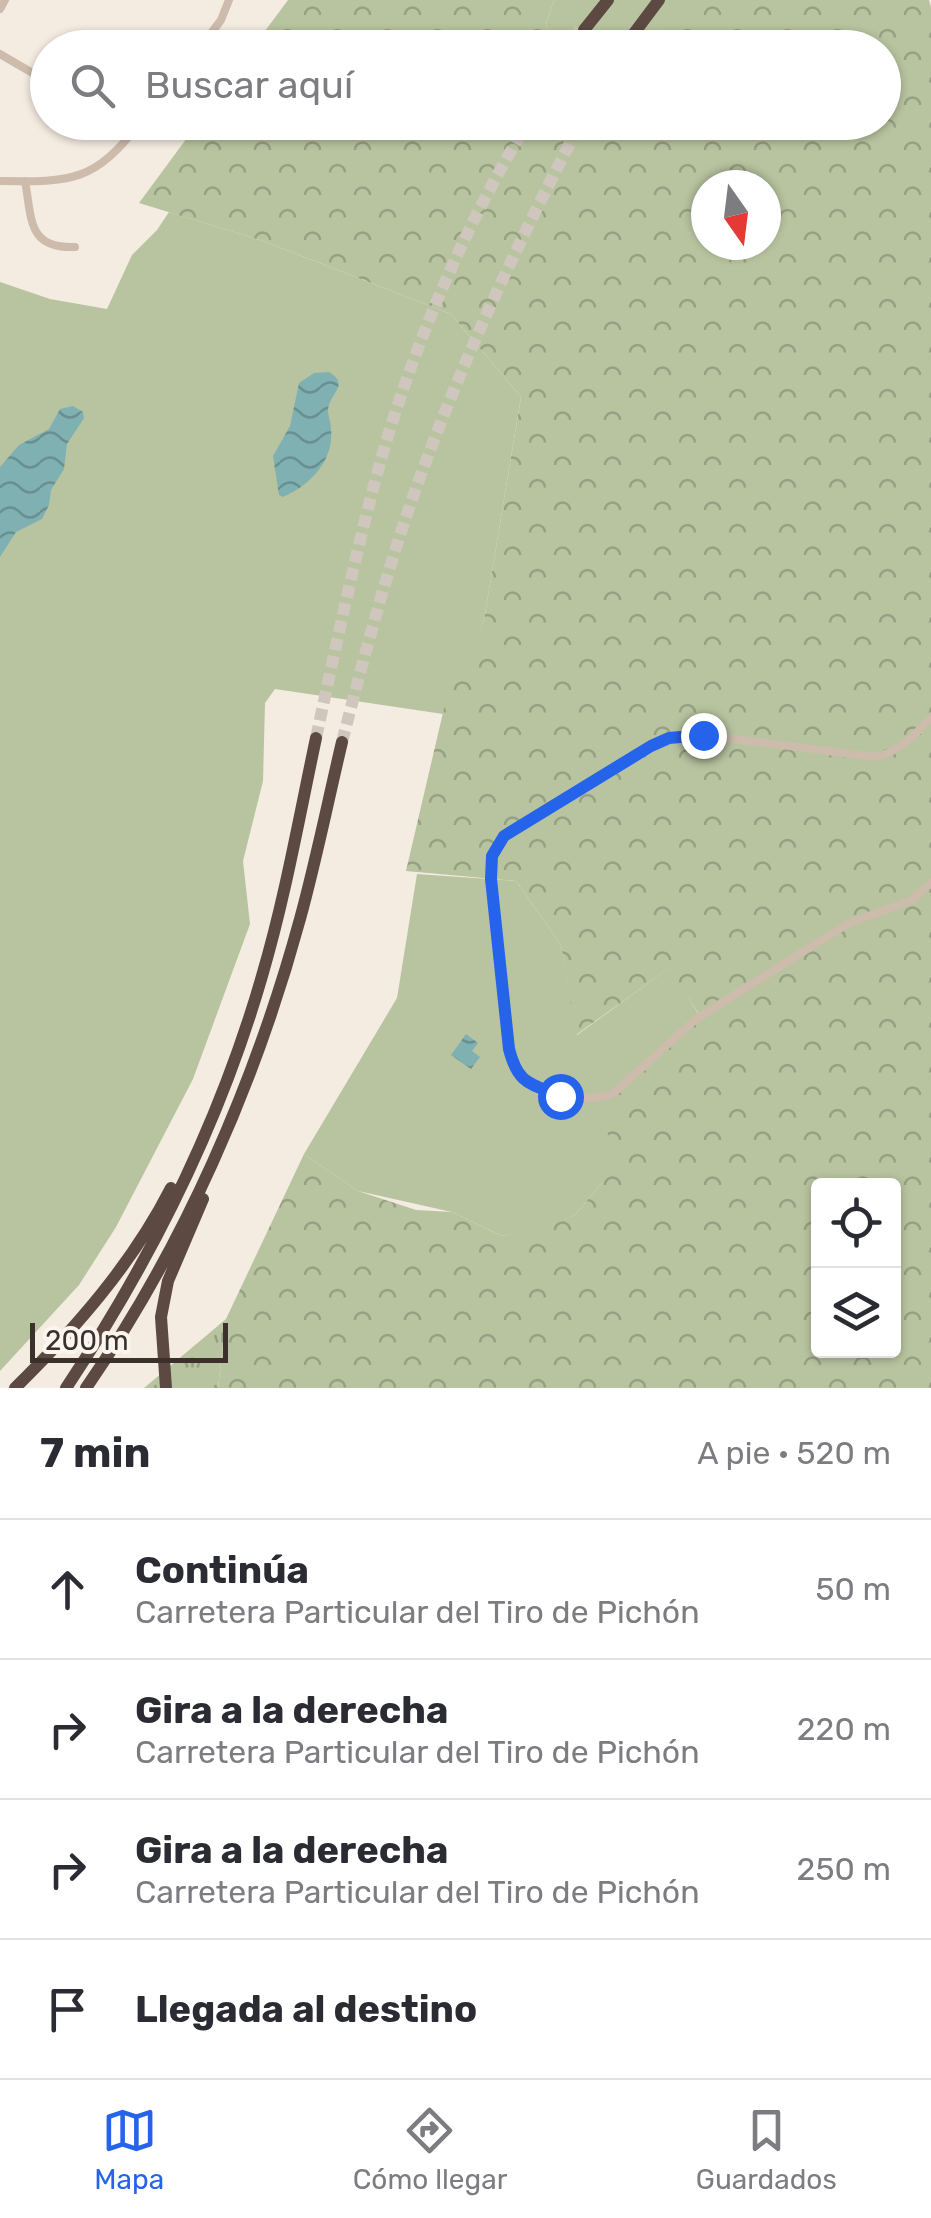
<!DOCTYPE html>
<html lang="es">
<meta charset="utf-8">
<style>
:root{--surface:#fff;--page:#f7f7f7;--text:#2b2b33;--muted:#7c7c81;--line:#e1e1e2;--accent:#2563eb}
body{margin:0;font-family:Rubik,sans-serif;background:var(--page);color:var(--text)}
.controls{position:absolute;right:30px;bottom:30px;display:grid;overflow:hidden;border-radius:10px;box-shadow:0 2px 8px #0004}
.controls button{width:90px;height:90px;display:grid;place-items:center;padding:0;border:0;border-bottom:2px solid var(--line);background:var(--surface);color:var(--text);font:50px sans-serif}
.compass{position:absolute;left:691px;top:170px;width:90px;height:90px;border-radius:50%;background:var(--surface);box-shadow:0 2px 8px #0004;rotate:166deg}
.scale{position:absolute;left:30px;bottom:25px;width:198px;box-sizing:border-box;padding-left:10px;border:5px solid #3b302b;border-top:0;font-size:28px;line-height:35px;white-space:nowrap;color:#3b302b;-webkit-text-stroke:8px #fbf5ee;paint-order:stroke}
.stop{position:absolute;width:30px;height:30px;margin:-22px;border:8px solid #2563eb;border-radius:50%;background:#fff}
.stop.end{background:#2563eb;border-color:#fff;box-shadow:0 2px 10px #0008}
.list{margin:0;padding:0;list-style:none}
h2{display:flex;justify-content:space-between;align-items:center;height:130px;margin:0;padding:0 40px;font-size:42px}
h2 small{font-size:32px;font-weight:400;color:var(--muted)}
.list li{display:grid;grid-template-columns:65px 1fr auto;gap:30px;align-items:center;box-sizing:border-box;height:140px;padding:0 40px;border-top:2px solid var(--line)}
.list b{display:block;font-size:38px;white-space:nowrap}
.list p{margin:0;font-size:32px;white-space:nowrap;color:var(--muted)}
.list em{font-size:32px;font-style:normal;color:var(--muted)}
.icon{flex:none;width:55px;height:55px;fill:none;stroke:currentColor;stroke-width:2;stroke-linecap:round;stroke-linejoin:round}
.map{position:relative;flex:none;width:931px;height:1388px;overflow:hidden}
.search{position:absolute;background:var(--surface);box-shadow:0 2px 8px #0004;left:30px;right:30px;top:30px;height:110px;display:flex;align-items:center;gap:25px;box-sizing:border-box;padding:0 35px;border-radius:55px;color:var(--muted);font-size:38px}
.sheet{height:690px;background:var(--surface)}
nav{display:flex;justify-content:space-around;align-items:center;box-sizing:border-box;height:140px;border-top:2px solid var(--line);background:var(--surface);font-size:28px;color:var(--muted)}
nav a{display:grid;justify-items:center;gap:5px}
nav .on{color:var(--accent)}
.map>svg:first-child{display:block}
.grass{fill:#b8c4a0}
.forest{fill:url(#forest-crowns);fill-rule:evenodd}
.park{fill:url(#park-tufts)}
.water{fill:url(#water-waves)}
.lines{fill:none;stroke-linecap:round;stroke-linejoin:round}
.highway-tunnel{stroke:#cfc6bd;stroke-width:12;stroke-dasharray:12 6;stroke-linecap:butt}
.street{stroke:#cdbbac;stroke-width:8}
.highway{stroke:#5c4a42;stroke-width:12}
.route{stroke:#2563eb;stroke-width:12}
</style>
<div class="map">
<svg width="931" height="1388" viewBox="0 0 931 1388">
<defs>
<pattern id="forest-crowns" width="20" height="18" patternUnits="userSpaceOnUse" patternTransform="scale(2.5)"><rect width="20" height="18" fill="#b8c4a0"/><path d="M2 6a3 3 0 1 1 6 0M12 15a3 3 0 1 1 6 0" fill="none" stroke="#97a083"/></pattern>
<pattern id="park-tufts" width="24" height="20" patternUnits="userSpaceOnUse" patternTransform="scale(2.5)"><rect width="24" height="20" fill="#b8c4a0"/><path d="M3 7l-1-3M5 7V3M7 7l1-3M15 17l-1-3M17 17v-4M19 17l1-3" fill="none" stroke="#97a083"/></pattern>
<pattern id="water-waves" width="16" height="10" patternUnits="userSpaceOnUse" patternTransform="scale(2.5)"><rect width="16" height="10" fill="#7fb0b2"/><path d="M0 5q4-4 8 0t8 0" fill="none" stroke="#699091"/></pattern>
</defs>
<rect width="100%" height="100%" fill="#f4ebe1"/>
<path class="grass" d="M 554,0 L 685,0 L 650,47 L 552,47 L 546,24 Z
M 169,212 L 263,241 L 451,314 L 521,397 L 484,620 L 443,714 L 275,689 L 265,703 L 263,781 L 243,861 L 250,924 L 193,1079 L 116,1227 L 79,1285 L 0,1371 L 0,282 L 50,299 L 107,309 L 132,255 L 157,230 Z
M 417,874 L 516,881 L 561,945 L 577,1035 L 670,967 L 700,1017 L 601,1184 L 575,1215 L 546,1228 L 502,1236 L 452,1212 L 358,1191 L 304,1154 L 397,998 Z"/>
<path class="forest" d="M 288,0 L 554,0 L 546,24 L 552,47 L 253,47 Z
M 684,0 L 929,0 L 931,7 L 931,1388 L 218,1388 L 226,1319 L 304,1154 L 358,1191 L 416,1210 L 452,1212 L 502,1236 L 549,1226 L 575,1215 L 601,1184 L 612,1162 L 605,1154 L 614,1093 L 700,1016 L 669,968 L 576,1035 L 561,945 L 516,881 L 406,871 L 445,704 L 484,620 L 521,397 L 451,314 L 263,241 L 139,203 L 198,123 L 884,122 L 884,48 L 650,47 ZM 706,185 L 766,185 L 766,245 L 706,245 ZM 818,1186 L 894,1186 L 894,1350 L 818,1350 Z"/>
<path class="park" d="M 226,1319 L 218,1388 L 144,1388 Z"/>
<path class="water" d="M 329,372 C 348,384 334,390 329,405 C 326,413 331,421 331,429 C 334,461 310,485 283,497 L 279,495 L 273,456 L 290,426 L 299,383 L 314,373 Z
M 73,406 L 83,412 L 84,418 L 67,444 L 64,469 L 51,490 L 49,505 L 42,519 L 16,532 L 0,557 L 0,467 L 19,445 L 49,429 L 60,409 Z
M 466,1034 L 478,1043 L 472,1051 L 480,1057 L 471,1069 L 451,1055 Z"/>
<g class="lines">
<path class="highway-tunnel" d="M 569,48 L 580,29
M 316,738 C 337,642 357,544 384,449 C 417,337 467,222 528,122
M 342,742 C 367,646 392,549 428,456 C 471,341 524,231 581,122"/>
<path class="street" d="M 0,9 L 5,0
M 139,48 C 157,32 173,34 191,48
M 200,48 L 221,20 L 229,0
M 0,54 L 48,82
M 0,181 C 73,182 94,182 141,122
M 25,181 C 32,218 27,249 75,247
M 931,718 C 914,735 899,753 874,757 L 703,735 L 669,737 L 504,836 L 492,856 L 491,866 L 509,1049 C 511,1056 512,1066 515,1072 C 530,1097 590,1104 614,1093 L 696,1019 L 849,923 L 912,900 L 931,883"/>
<path class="highway" d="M 584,30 L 608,0
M 623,48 L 659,0
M 15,1388 C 75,1329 133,1263 171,1188
M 66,1388 C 150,1262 220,1122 262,976 C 285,898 299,818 316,738
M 86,1388 C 183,1248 255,1084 300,919 C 316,861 328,801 342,742
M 166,1388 L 161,1317 L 168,1281 L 203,1199"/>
</g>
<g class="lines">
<path class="route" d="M 560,1096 C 529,1083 518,1084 509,1049 L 491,879 L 492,856 L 504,836 L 651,746 L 669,738 L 703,735"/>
</g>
</svg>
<div class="controls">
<button><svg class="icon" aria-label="locate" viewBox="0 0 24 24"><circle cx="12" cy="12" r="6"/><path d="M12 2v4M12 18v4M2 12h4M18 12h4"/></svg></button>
<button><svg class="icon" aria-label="layers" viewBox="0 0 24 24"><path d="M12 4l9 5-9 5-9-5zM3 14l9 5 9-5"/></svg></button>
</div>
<svg class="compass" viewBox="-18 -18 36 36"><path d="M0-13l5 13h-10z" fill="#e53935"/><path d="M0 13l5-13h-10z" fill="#7c7c81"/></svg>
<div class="scale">200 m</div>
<div class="stop" style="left:560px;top:1096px"></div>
<div class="stop end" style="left:703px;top:735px"></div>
<div class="search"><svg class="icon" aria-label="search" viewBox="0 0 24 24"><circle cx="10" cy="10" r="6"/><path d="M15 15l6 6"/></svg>Buscar aquí</div>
</div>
<section class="sheet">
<h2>7 min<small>A pie · 520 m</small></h2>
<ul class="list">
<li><svg class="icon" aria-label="ahead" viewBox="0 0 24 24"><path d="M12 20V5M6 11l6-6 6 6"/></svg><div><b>Continúa</b><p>Carretera Particular del Tiro de Pichón</p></div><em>50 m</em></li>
<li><svg class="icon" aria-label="right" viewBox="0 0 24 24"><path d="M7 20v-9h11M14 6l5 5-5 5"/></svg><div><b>Gira a la derecha</b><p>Carretera Particular del Tiro de Pichón</p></div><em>220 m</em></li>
<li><svg class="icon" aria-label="right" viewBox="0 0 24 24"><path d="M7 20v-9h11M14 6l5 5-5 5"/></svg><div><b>Gira a la derecha</b><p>Carretera Particular del Tiro de Pichón</p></div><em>250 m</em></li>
<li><svg class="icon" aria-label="arrive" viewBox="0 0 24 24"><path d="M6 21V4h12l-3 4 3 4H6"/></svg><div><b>Llegada al destino</b></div></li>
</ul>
</section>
<nav>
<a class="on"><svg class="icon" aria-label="map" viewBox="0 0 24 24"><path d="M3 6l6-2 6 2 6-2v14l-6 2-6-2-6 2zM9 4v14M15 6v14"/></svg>Mapa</a>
<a><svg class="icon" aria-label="directions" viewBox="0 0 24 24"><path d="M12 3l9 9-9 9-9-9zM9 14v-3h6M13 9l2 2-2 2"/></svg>Cómo llegar</a>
<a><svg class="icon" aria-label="saved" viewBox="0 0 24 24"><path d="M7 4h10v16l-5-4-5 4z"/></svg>Guardados</a>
</nav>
